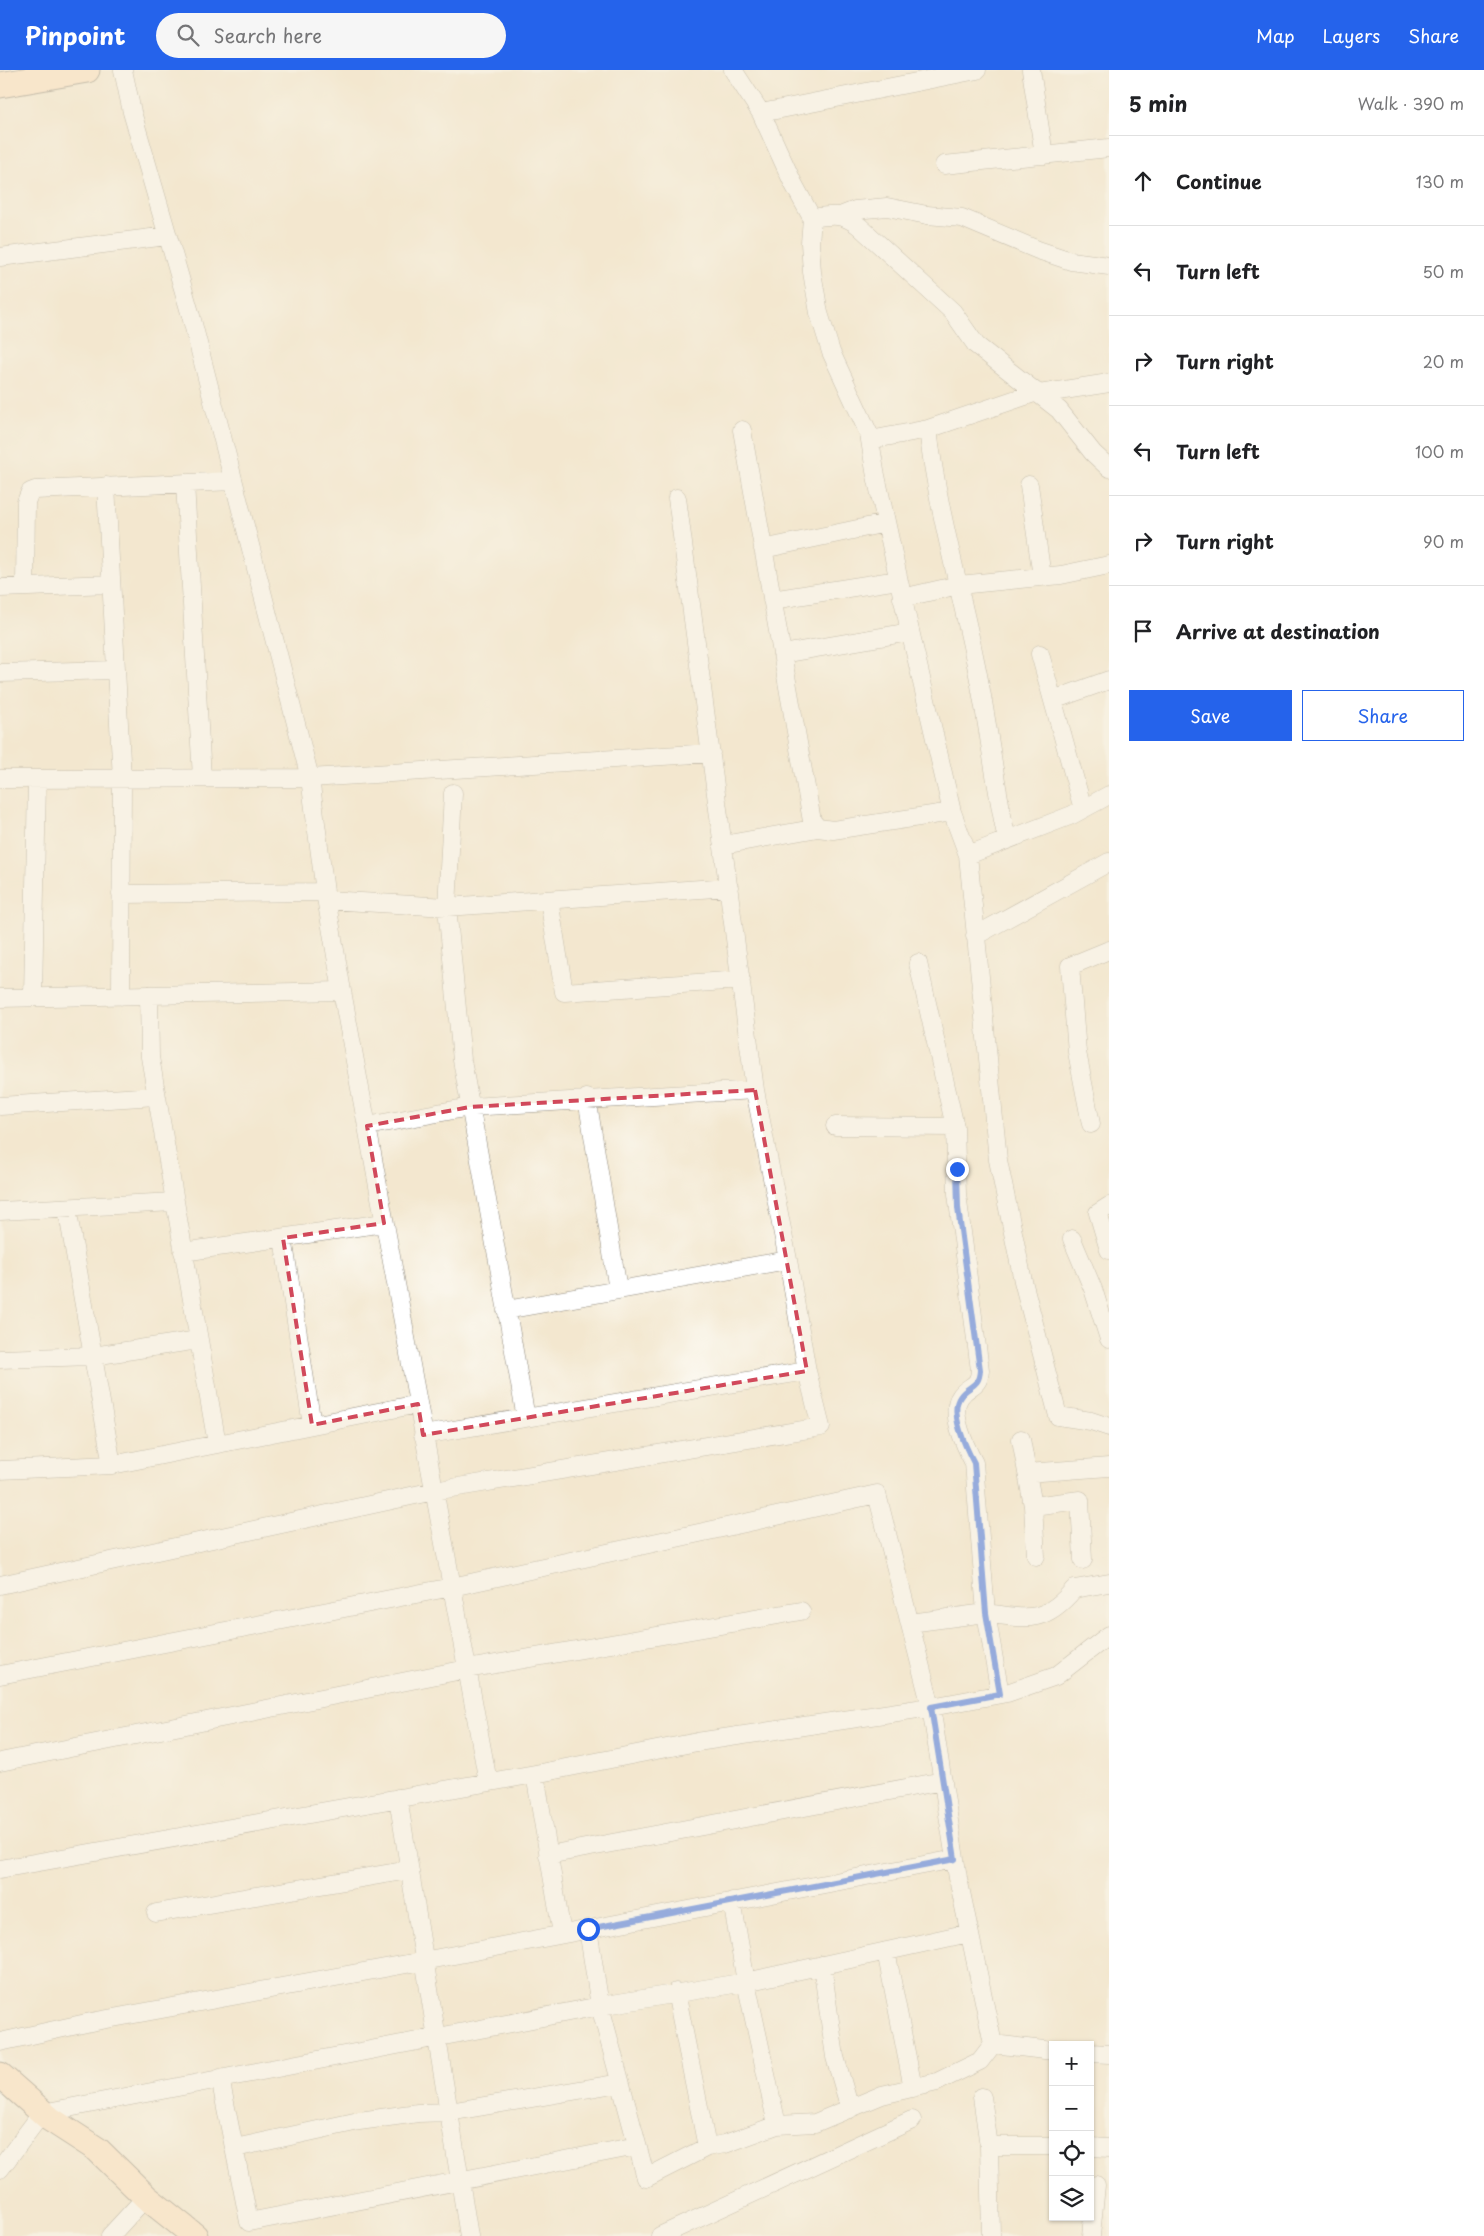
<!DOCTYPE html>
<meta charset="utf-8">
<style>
:root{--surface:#fff;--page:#f6f6f6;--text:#202124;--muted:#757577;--line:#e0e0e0;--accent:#2563eb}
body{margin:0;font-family:"Playpen Sans",sans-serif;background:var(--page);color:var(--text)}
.controls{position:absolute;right:15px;bottom:15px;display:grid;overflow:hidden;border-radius:0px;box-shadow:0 1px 4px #0004}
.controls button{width:45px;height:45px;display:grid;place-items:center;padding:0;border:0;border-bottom:1px solid var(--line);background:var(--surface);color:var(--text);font:25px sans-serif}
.stop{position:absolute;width:15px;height:15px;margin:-11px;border:4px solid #2563eb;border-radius:50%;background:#fff}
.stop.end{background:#2563eb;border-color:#fff;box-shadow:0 1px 5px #0008}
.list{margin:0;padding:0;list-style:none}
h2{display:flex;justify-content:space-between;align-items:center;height:65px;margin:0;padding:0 20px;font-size:21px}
h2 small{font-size:16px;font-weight:400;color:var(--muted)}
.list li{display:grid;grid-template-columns:32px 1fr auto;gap:15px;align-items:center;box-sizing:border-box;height:90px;padding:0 20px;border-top:1px solid var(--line)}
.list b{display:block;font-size:19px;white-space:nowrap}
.list em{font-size:16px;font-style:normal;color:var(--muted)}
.actions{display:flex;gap:10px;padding:15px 20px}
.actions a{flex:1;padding:11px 0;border:1px solid var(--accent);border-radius:0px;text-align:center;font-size:18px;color:var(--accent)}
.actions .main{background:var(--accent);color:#fff}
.icon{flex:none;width:28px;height:28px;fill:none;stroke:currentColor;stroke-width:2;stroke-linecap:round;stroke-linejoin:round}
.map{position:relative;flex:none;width:1109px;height:2166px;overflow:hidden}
header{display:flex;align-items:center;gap:30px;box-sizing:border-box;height:70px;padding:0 25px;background:var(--accent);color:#fff}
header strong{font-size:24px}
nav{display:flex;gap:28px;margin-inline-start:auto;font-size:18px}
.search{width:350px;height:45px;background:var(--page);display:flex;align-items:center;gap:12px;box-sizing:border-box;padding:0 18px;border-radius:28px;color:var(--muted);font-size:19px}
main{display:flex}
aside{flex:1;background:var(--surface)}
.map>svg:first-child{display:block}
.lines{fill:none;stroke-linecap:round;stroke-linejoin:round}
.street-casing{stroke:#8f897d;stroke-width:19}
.secondary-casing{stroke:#8f897d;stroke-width:27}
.street{stroke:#fff;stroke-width:18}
.secondary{stroke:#ffe4c6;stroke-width:25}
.route{stroke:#2563eb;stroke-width:6}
.marked{fill:none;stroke:#d1495b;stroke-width:4;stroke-dasharray:10 6;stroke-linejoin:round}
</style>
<header>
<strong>Pinpoint</strong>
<div class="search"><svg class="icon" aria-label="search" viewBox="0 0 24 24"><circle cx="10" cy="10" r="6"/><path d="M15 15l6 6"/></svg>Search here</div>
<nav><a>Map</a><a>Layers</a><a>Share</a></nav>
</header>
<main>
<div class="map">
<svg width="1109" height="2166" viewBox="0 0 1109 2166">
<rect width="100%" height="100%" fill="#fdfcf7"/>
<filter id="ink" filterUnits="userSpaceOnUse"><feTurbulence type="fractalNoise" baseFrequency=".02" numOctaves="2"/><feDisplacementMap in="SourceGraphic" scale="10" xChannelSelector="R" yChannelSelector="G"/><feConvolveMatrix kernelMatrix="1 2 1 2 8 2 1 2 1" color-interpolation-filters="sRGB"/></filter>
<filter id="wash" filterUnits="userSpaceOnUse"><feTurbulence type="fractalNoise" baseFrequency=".0096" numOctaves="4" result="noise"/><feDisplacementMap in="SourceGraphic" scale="20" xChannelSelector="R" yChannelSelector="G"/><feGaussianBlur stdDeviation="1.12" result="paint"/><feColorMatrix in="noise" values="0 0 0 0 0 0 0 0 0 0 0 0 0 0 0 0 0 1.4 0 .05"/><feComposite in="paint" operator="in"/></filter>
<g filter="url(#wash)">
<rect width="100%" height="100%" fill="#f3e7cf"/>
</g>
<g filter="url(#ink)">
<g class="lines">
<defs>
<path id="street" d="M 123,0 L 132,42 L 191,246 L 310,708 L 325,822 L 342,921 L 488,1712
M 733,0 L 761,43 L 793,113 L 812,148 C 832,145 843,143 859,156 L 953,242 L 976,275 L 1059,340 L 1093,383 L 1109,398
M 1031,0 L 1044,85
M 761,43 L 977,0
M 944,95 L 1109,78
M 840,146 L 855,140 L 887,137 L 927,145 L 962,148 L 1038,180 L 1071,191 L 1109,196
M 812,148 L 810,173 L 812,202 L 819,243 L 831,282 L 869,364 L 875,401 L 905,539 L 952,742 L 968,785 L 998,1090 L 1023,1211 L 1058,1346 L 1091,1351 L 1109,1357
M 0,187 L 167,166
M 1039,324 L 1109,313
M 928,359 C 937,437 959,513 975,590 C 988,650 994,710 1007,770
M 742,360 L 812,751 L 818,758 L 833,760 L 952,742
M 870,370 L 928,359 L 1037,322
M 185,413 L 202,708
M 1029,415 L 1042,507
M 106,416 L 122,709 L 121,926
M 763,479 L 886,453
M 25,517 L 26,432 L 30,422 L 35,420 L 233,411
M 0,518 L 111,514
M 902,528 L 959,515 L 1061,505 L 1109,495
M 772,530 L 898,510
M 782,584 L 910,562
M 1040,584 L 1083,739
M 0,603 L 116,600
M 1053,630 L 1109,610
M 0,709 L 310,708 L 711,683
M 453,723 L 447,837 L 462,990 L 526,1348
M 723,775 L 818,758
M 968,785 L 1072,745 L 1109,725
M 121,824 L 325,822
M 327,830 L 447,837 L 729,817
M 549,830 L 564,922 L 741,910
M 975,866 L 1109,792
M 149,925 L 150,987 L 217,1374
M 33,927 L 37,709
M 0,928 L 342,921
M 587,1028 L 618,1220
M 0,1036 L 156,1026
M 1091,1054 L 1077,982 L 1070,896 L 1109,880
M 367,1056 L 470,1037 L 755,1020
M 835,1056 L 955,1057
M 1109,1136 L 1098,1143 L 1109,1180
M 67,1138 L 112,1395
M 0,1141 L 174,1132
M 283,1168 L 312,1355
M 1072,1169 L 1093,1219 L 1109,1269
M 183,1182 L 384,1153
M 506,1240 L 788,1190
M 0,1289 L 93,1286 L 198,1270
M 423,1365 L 807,1301
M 1021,1369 L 1033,1436 L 1036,1486
M 0,1400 L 112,1395 L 418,1334
M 1027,1403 L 1109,1397
M 1033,1436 L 1080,1430 L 1083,1490
M 0,1515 L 434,1421 L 821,1357 L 807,1301 L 788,1190 L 755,1020 L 677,428
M 910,1553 L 986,1543 L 974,1393 C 966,1378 949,1342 960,1327 C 968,1314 979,1319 980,1300 L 957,1124 L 955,1057 L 918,893
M 0,1605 L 452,1517 L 877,1424 L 931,1637 L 958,1808 L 993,1974 L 1053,1981
M 1000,1624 L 986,1543 C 1027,1549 1045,1554 1074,1519 L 1109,1513
M 0,1692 L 467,1599 L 801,1541
M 535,1704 L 562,1864
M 398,1728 L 469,2166
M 548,1785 L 943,1711
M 0,1799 L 535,1704 L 697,1672 L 931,1637 L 1007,1623 L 1056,1606 L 1109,1565
M 732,1831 L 746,1912 L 777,2055
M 156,1843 L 409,1800
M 588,1859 L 600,1936 L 646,2108 L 707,2077 L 725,2074 L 777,2055 L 815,2053 L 882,2025 L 937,2012 L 980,1991 L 993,1974
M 886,1881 L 913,2018
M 822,1895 L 835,1987 L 850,2039
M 676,1922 L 707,2077
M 0,1972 L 91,1952 L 423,1891 L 955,1789
M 1090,1983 L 1109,1984
M 220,2008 L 249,2152 L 637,2076
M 982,2027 L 989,2076 L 991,2166
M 989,2076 L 1053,2076
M 1090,2077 L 1109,2078
M 235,2078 L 359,2051 L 418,2043 L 449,2042 L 620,2013
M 0,2099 L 42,2043 L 600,1936 L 746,1912 L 969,1863
M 110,2166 L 146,2127
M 660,2166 L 912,2050
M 1091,2166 L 1096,2115"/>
<path id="secondary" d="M 0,15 L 87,0
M 0,2005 L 50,2049 L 98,2080 L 146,2127 L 195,2166"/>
</defs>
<use href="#street" class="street-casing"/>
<use href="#secondary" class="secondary-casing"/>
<use href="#street" class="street"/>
<use href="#secondary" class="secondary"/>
</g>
</g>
<g class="lines" filter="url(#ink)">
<path class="route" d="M 588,1859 L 955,1789 L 931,1637 L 1000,1624 L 986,1543 L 974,1393 C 966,1378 949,1342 960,1327 C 968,1314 979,1319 980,1300 L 958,1138 L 957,1099"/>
</g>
<path d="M0 0H1109V2166H0ZM 755,1020 L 807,1301 L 423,1365 L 418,1334 L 312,1355 L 283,1168 L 384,1153 L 367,1056 L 470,1037 Z" fill="#f3e7cf" fill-opacity=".55" fill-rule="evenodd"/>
<path class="marked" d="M 755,1020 L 807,1301 L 423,1365 L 418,1334 L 312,1355 L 283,1168 L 384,1153 L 367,1056 L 470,1037 Z"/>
</svg>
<div class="controls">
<button>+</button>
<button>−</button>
<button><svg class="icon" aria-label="locate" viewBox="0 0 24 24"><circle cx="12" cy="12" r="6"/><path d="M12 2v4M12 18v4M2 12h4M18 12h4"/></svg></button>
<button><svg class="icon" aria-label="layers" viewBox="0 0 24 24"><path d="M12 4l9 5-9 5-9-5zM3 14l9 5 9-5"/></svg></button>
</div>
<div class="stop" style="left:588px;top:1859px"></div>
<div class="stop end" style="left:957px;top:1099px"></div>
</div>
<aside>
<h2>5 min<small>Walk · 390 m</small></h2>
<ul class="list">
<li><svg class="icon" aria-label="ahead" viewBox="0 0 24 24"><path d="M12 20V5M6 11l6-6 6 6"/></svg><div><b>Continue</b></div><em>130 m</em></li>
<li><svg class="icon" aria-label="left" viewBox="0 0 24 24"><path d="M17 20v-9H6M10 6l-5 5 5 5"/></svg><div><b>Turn left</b></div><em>50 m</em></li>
<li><svg class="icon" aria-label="right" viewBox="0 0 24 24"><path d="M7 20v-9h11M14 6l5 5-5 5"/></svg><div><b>Turn right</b></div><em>20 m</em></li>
<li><svg class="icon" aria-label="left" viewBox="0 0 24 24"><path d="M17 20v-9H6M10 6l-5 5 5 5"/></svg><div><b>Turn left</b></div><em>100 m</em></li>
<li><svg class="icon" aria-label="right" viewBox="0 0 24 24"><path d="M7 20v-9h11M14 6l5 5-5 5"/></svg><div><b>Turn right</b></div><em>90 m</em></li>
<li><svg class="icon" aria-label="arrive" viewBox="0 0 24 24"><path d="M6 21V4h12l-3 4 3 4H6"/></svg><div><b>Arrive at destination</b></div></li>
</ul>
<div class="actions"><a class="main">Save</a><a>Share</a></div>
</aside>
</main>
